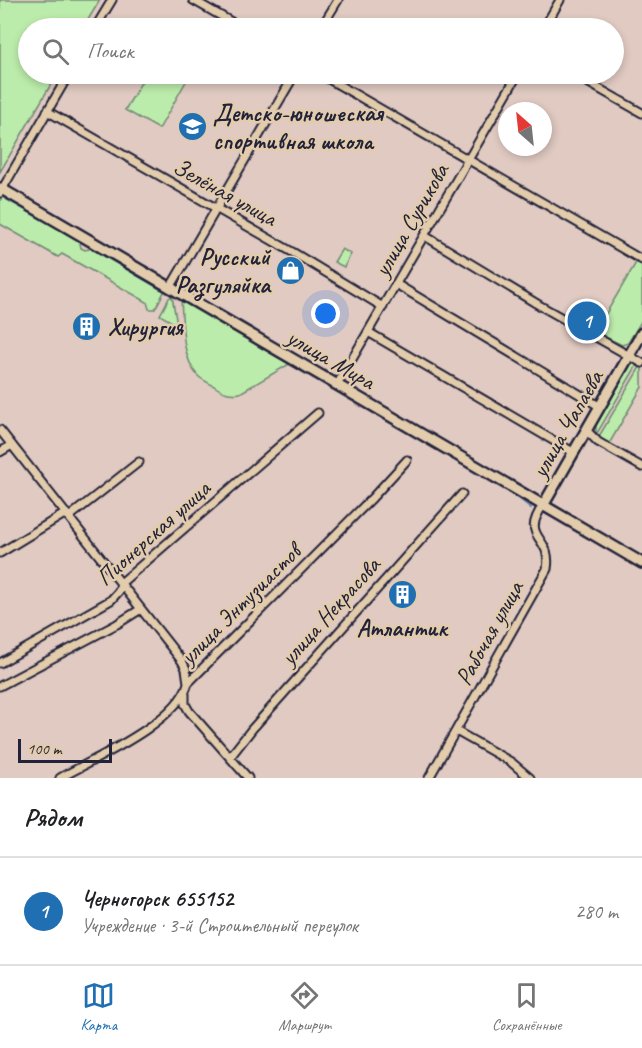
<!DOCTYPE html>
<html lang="ru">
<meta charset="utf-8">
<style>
:root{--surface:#fff;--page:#f2f2f2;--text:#202124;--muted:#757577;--line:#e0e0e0;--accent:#1f6fb2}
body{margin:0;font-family:Caveat,sans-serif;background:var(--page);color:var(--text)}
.compass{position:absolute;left:498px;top:102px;width:54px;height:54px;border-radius:50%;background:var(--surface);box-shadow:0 3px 9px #0003;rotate:333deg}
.scale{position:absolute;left:18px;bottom:15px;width:94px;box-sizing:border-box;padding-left:6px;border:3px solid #22223b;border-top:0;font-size:16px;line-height:21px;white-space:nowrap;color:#22223b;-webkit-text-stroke:4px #e3ccac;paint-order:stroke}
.you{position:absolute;left:326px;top:314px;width:21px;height:21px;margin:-15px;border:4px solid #fff;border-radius:50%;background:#1a73e8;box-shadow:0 0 0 9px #1a73e833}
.badge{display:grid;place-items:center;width:39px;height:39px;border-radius:50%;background:var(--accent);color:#fff;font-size:20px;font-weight:700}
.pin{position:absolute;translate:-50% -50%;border:3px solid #fff;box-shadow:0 2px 6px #0006}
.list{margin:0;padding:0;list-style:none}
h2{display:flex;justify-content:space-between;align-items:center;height:78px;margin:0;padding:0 24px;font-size:26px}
h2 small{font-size:20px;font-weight:400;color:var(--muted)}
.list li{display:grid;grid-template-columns:39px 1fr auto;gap:18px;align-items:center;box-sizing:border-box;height:108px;padding:0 24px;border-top:2px solid var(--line)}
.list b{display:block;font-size:22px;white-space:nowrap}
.list p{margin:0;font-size:20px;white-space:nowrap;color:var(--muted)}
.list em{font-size:20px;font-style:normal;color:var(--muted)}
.icon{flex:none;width:33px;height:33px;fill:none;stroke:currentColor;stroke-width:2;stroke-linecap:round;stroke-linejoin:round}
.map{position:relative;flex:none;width:642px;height:778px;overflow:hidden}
.search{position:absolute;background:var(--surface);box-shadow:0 3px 9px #0003;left:18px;right:18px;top:18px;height:66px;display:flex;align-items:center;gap:15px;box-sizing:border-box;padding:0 21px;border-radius:33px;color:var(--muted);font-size:22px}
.sheet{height:186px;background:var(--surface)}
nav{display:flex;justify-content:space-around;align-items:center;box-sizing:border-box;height:84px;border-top:2px solid var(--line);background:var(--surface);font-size:16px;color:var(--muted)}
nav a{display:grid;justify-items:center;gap:3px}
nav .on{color:var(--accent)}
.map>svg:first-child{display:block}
.green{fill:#bcecab;stroke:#6f8773;stroke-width:1.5}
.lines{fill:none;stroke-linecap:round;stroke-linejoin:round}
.stream{stroke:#6482a5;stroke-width:2}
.street-casing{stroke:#22223b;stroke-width:11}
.secondary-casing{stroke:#22223b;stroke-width:14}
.street{stroke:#e3ccac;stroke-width:7}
.secondary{stroke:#e3ccac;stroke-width:9}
.labels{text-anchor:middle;stroke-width:5;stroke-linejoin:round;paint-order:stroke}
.poi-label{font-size:24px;font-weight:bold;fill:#22223b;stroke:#e3ccac;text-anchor:start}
.street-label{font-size:24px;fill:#22223b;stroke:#e3ccac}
</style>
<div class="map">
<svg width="642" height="778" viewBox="0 0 642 778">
<rect width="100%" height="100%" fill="#e0cac2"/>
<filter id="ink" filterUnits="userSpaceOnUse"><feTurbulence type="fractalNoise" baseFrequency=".0167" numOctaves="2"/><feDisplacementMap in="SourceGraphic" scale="12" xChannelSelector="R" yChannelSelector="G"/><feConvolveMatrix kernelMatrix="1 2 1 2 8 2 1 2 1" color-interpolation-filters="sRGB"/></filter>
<g filter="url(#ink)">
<path class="green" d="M 0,0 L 100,0 L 83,28 L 28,28 L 28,74 L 57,74 L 0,172 Z
M 146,74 L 185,74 L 189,76 L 159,129 L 125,110 Z
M 3,195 L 79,239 L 81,248 L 85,250 L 93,248 L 165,290 L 155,309 L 149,309 L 147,302 L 62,254 L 58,257 L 0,224 L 0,201 Z
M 342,249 L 351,254 L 344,267 L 334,262 Z
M 637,261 L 642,264 L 642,320 L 628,343 L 622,345 L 595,332 Z
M 172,296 L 177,325 L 160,315 L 169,298 Z
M 181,299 L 290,363 L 291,363 L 240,393 C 229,395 223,392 214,386 C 209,383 202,380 198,376 C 181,357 183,323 181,299 Z
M 633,363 L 637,365 L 596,435 L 596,422 L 629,365 Z
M 640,367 L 642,368 L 642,387 L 609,444 L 598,438 Z"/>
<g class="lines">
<path class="stream" d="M 4,198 L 77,239
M 94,250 L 160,289
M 181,300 L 289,363
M 299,369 L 419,438
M 507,489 L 531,508
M 546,514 L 629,561
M 634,564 L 642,569"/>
<defs>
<path id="street" d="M 193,0 L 242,28
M 95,28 L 112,0
M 321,28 L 338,0
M 544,28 L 560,0
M 320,74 L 642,260
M 573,74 L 642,113
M 47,111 L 294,253 L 383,307
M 0,193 L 69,74
M 425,236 L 539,305 L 642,363
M 396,284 L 599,406
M 170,288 L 295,74
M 368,332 L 573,452
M 337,385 L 518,74
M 0,430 L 182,661 L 186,669 L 188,683
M 586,430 L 598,442 L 642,467
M 0,452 L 12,445
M 69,517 L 139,462
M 0,553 L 66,513
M 0,663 L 111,600 L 119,591 L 121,583 L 318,413
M 0,686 L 117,624 L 141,609
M 185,694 L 185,704 L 189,711 L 248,778
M 456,731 L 511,762 L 530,778
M 230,757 L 252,729 L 462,494
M 60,778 C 94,759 178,722 188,683 L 372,498 L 407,460
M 429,778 L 547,569 C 553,534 518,540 544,504"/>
<path id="secondary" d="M 0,188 L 642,563
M 544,504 L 642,333"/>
</defs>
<use href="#street" class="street-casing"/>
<use href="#secondary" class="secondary-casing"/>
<use href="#street" class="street"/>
<use href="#secondary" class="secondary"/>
</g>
</g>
<defs>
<symbol id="school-disc" viewBox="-11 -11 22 22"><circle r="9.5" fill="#1f6fb2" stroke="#e3ccac"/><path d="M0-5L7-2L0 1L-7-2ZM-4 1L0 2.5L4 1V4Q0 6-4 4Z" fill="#fff"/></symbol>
<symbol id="shop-disc" viewBox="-11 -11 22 22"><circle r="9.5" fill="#1f6fb2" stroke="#e3ccac"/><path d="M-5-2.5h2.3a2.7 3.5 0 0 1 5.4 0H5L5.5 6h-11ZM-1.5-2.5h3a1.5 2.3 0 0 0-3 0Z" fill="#fff"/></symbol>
<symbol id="building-disc" viewBox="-11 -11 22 22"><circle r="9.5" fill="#1f6fb2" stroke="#e3ccac"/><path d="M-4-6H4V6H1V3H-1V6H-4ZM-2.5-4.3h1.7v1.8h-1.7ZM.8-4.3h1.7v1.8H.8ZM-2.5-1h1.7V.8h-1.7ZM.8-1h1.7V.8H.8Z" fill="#fff"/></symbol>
</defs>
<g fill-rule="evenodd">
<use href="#school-disc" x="176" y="110" width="33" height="33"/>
<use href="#shop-disc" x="274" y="254" width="33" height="33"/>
<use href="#building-disc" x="70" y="310" width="33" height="33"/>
<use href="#building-disc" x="386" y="578" width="33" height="33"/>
</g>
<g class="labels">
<g class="poi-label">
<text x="213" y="121">Детско-юношеская<tspan x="213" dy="28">спортивная школа</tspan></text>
<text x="270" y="265" text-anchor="end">Русский<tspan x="270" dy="28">Разгуляйка</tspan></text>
<text x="108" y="335">Хирургия</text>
<text x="402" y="636" text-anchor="middle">Атлантик</text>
</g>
<g class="street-label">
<text transform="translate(225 192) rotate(29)" y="8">Зелёная улица</text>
<text transform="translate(411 220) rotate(-60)" y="8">улица Сурикова</text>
<text transform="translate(331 359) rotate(30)" y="8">улица Мира</text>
<text transform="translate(567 424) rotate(-60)" y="8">улица Чапаева</text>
<text transform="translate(153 533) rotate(-42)" y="8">Пионерская улица</text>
<text transform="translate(240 604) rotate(-45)" y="8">улица Энтузиастов</text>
<text transform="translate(330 611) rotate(-48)" y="8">улица Некрасова</text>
<text transform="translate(489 633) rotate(-61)" y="8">Рабочая улица</text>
</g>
</g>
</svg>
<svg class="compass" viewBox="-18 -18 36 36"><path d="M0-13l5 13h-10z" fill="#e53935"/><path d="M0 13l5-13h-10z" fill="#757577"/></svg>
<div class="scale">100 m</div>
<div class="you"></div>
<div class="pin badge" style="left:587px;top:321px">1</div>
<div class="search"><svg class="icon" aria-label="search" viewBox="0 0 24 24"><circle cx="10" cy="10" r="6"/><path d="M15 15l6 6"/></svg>Поиск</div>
</div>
<section class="sheet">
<h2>Рядом<small></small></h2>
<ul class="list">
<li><span class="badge">1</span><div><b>Черногорск 655152</b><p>Учреждение · 3-й Строительный переулок</p></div><em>280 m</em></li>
</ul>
</section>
<nav>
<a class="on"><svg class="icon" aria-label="map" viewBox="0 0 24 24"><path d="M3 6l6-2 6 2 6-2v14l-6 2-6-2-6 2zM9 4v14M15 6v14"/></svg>Карта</a>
<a><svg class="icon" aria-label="directions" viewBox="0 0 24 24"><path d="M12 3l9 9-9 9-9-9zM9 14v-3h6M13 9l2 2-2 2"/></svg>Маршрут</a>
<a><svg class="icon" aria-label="saved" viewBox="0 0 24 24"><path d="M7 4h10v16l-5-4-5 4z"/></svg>Сохранённые</a>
</nav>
